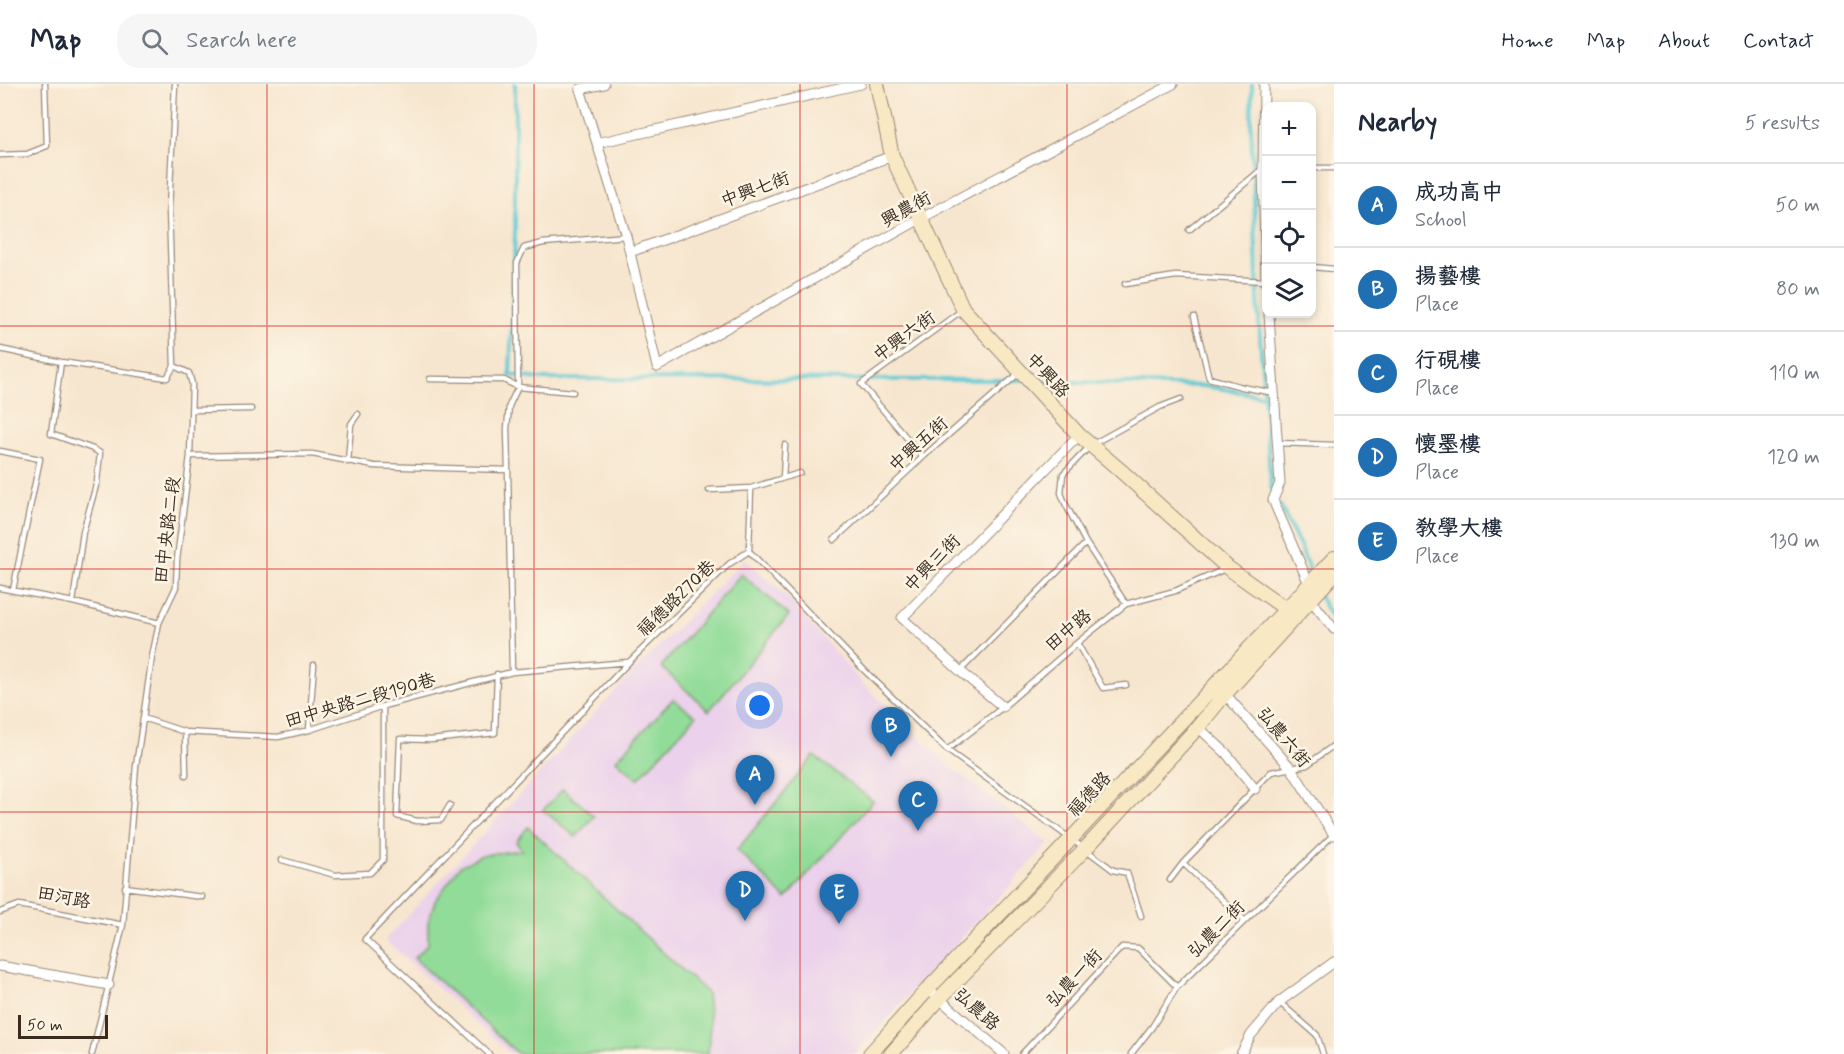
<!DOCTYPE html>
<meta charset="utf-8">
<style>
:root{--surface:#fff;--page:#f6f6f7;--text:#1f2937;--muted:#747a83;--line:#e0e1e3;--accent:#1f6fb2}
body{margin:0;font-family:Mynerve,"LXGW WenKai TC",sans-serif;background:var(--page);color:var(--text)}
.controls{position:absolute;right:18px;top:18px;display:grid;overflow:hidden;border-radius:12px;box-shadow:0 3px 9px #0003}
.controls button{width:54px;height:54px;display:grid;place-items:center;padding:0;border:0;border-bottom:2px solid var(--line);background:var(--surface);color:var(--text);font:30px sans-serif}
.scale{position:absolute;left:18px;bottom:15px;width:90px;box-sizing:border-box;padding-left:6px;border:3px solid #3b2a1e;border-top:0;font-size:16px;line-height:21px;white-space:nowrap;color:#3b2a1e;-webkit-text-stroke:4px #fcf5e5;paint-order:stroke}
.you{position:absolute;left:760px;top:622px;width:21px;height:21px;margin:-15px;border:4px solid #fff;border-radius:50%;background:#1a73e8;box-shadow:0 0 0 9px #1a73e833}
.badge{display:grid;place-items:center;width:39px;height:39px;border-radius:50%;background:var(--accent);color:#fff;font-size:20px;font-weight:700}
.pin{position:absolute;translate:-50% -50px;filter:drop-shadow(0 2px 3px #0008)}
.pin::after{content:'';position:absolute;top:32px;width:21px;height:18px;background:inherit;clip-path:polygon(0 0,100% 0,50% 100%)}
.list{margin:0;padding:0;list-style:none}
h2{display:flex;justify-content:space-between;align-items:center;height:78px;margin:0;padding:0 24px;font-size:26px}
h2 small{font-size:20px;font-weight:400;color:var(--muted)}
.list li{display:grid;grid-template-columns:39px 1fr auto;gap:18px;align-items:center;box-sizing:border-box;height:84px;padding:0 24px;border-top:2px solid var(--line)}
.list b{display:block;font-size:22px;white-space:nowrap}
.list p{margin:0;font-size:20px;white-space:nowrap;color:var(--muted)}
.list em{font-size:20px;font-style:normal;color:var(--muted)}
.icon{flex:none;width:33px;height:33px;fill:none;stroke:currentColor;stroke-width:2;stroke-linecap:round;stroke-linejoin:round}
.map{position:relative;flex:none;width:1334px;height:970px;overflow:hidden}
header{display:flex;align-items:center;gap:36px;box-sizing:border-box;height:84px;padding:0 30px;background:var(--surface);border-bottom:2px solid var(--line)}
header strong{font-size:28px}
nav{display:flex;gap:33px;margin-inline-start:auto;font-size:21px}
.search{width:420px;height:54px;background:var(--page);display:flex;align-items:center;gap:15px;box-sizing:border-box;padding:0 21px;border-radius:24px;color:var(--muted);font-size:22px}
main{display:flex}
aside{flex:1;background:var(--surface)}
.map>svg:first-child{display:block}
.built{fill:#ebd1eb}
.green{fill:#91dc98;stroke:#66835b;stroke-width:1.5}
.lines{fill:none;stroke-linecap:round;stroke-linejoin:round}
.stream{stroke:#5bc8d2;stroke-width:4}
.lane-casing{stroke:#998876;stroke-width:7}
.street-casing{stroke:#998876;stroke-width:11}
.secondary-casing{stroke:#998876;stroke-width:16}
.lane{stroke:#fff;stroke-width:4.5}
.street{stroke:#fff;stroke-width:9}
.secondary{stroke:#f8e8c3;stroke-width:14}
.grid{fill:none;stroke:#d62828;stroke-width:1.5;stroke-opacity:0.55}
.labels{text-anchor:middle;stroke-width:5;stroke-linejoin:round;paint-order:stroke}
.street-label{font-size:18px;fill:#3b2a1e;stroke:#fcf5e5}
</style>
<header>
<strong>Map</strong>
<div class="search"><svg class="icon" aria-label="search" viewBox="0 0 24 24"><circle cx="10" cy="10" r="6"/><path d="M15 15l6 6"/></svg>Search here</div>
<nav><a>Home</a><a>Map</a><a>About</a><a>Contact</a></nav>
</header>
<main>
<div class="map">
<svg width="1334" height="970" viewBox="0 0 1334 970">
<rect width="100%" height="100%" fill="#fcf5e5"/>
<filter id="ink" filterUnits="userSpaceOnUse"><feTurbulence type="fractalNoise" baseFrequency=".0167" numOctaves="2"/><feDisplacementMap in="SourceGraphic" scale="12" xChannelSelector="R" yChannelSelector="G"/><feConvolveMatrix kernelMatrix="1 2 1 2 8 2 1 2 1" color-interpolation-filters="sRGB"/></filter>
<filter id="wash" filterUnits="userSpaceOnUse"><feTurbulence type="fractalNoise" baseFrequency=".008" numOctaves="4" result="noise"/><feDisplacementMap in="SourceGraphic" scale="24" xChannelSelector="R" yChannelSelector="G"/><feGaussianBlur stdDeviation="1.35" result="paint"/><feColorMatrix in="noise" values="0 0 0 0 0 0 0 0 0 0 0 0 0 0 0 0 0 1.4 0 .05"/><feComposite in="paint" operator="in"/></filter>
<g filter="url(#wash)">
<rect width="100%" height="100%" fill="#f7e6cf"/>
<path class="built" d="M 745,475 L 787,513 L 863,600 L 951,683 L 1049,759 L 855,970 L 511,970 L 385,856 L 632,589 Z"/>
<path class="green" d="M 741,490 L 789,531 L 709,627 L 661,583 Z
M 673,615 L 696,632 L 638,695 L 616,676 Z
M 814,672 L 873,717 L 786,815 L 737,766 Z
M 563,705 L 594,732 L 576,753 L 543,726 Z
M 528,743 L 707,909 L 710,940 L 708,970 L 518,970 L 414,874 L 428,860 L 428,838 L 435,817 L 460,782 L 482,771 L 522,766 L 516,758 Z"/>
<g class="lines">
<path class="stream" d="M 515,0 L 515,149 L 510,291 L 539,295 L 1024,296
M 1252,0 L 1251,43 L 1259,239 L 1271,403 L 1274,409
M 1035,297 L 1204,302 L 1265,312
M 1280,421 L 1300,462 L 1312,494
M 1319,512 L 1334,538"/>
</g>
</g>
<g filter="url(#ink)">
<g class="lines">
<defs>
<path id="lane" d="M 0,71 L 27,70 L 47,62 L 45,0
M 1312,84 L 1334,84
M 1189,146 L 1261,86
M 1312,183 L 1334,185
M 1125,200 L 1176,192 L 1265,197
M 1194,233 L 1209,294 L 1242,303 L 1274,309
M 0,265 L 61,278 L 167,294 L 174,282
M 61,278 L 51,350 L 93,365 L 100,369 L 97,398 L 83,448 L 73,518
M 430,295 L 504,296 L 518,303 L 573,308
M 193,326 L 251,325
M 1278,359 L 1334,361
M 0,367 L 40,375 L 13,506
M 190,372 L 312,370 L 374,382 L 508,386 L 507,345 L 509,322 L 518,303 L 517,179 L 524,164 L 543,159 L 626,152
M 923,373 L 861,300 L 961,227
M 348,378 L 351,340 L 358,330
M 508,386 L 512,588 L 628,578
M 783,394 L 785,361
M 709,406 L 751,404 L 800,389
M 834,456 L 923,373 L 1019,289
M 749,467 L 751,404
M 0,504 L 73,518 L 159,539
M 1126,520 L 1086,459 L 1065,419 L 1061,409 L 1063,390 L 1091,361 L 1160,323 L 1181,315
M 1077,559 L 1103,604 L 1126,601
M 960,587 L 1086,459
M 143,634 L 185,648 L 278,653 L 309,646 L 383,622 L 512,588
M 309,646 L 314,581
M 185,648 L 186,691
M 947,666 L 1003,623 L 1077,559 L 1126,520 L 1175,507 L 1225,485
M 450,721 L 441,736 L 417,737 L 397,732 L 400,655 L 431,656 L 495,649 L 497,590
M 282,776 L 335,791 L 370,789 L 383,776 L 383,622
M 1183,779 L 1244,836
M 1170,796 L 1183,779 L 1271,688 L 1307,681 L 1334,661
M 125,803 L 202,813
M 0,828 L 19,821 L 123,841
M 1279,918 L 1317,951 L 1323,970
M 92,970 L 123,841 L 136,682 L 152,573 L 159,539 L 176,503 L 177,476 L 190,372 L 192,300 L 189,289 L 174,282 L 169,125 L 175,0
M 489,970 L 365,855 L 629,578 L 729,480 L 749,467 L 865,587 L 947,666 L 1085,765 L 1113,786 L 1127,789 L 1141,832
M 1022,970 L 1122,863 L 1138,864 L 1177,903
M 1131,970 L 1152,943 L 1177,903 L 1334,750"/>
<path id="street" d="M 604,0 L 580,5 L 626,152 L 657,283 L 920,135 L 1173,0
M 1264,0 L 1263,85 L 1266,201
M 597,59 L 861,0
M 630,168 L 892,72
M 1269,230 L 1280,399 L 1273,416 L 1309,500 L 1311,516 L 1334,545
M 1225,610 L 1291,684 L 1334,751
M 1003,623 L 960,587 L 902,534 L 1079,351
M 1198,643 L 1226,669 L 1255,705
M 0,882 L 109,901
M 928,905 L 1004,970
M 1241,970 L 1251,951 L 1279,918 L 1334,878"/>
<path id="secondary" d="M 877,0 L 892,72 L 963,225 L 1079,351 L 1120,386 L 1228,484 L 1286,525 L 1295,534
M 870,970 L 928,905 L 1071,755 L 1334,474
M 891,970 L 940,914 L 1085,765 L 1198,643 L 1225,610 L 1334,490"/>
</defs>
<use href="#lane" class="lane-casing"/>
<use href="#street" class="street-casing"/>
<use href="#secondary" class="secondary-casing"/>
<use href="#lane" class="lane"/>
<use href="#street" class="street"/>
<use href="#secondary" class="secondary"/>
</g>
</g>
<path class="grid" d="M 267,0 L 267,970M 534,0 L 534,970M 800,0 L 800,970M 1067,0 L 1067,970M 0,242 L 1334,242M 0,485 L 1334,485M 0,728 L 1334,728"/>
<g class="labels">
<g class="street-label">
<text transform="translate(755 105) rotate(-20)" y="6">中興七街</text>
<text transform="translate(906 125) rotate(-29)" y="6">興農街</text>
<text transform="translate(904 252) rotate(-36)" y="6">中興六街</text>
<text transform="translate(1048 291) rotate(47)" y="6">中興路</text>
<text transform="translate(918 360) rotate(-42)" y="6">中興五街</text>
<text transform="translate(167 446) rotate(-83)" y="6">田中央路二段</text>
<text transform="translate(932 479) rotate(-46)" y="6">中興三街</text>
<text transform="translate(676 514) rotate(-44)" y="6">福德路270巷</text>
<text transform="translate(1068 546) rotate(-40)" y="6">田中路</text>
<text transform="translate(360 616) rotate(-16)" y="6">田中央路二段190巷</text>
<text transform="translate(1284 653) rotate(50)" y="6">弘農六街</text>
<text transform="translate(1089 710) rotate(-47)" y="6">福德路</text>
<text transform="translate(64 813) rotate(11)" y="6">田河路</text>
<text transform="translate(1216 845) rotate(-45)" y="6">弘農二街</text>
<text transform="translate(1074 894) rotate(-47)" y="6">弘農一街</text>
<text transform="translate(977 925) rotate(41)" y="6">弘農路</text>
</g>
</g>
</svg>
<div class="controls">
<button>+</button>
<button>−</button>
<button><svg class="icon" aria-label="locate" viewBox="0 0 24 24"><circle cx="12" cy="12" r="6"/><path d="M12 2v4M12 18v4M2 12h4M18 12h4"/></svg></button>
<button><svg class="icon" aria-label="layers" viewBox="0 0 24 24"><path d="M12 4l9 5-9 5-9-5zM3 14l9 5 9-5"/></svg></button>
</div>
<div class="scale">50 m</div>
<div class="you"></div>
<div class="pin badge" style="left:755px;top:721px">A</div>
<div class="pin badge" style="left:891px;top:673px">B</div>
<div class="pin badge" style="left:918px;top:747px">C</div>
<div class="pin badge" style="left:745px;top:837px">D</div>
<div class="pin badge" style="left:839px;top:840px">E</div>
</div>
<aside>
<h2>Nearby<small>5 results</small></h2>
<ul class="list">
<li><span class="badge">A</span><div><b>成功高中</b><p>School</p></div><em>50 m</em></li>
<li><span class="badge">B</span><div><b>揚藝樓</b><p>Place</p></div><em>80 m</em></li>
<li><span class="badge">C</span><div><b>行硯樓</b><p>Place</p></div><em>110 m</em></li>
<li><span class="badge">D</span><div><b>懷墨樓</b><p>Place</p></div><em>120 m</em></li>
<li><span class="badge">E</span><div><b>教學大樓</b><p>Place</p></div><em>130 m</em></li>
</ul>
</aside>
</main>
